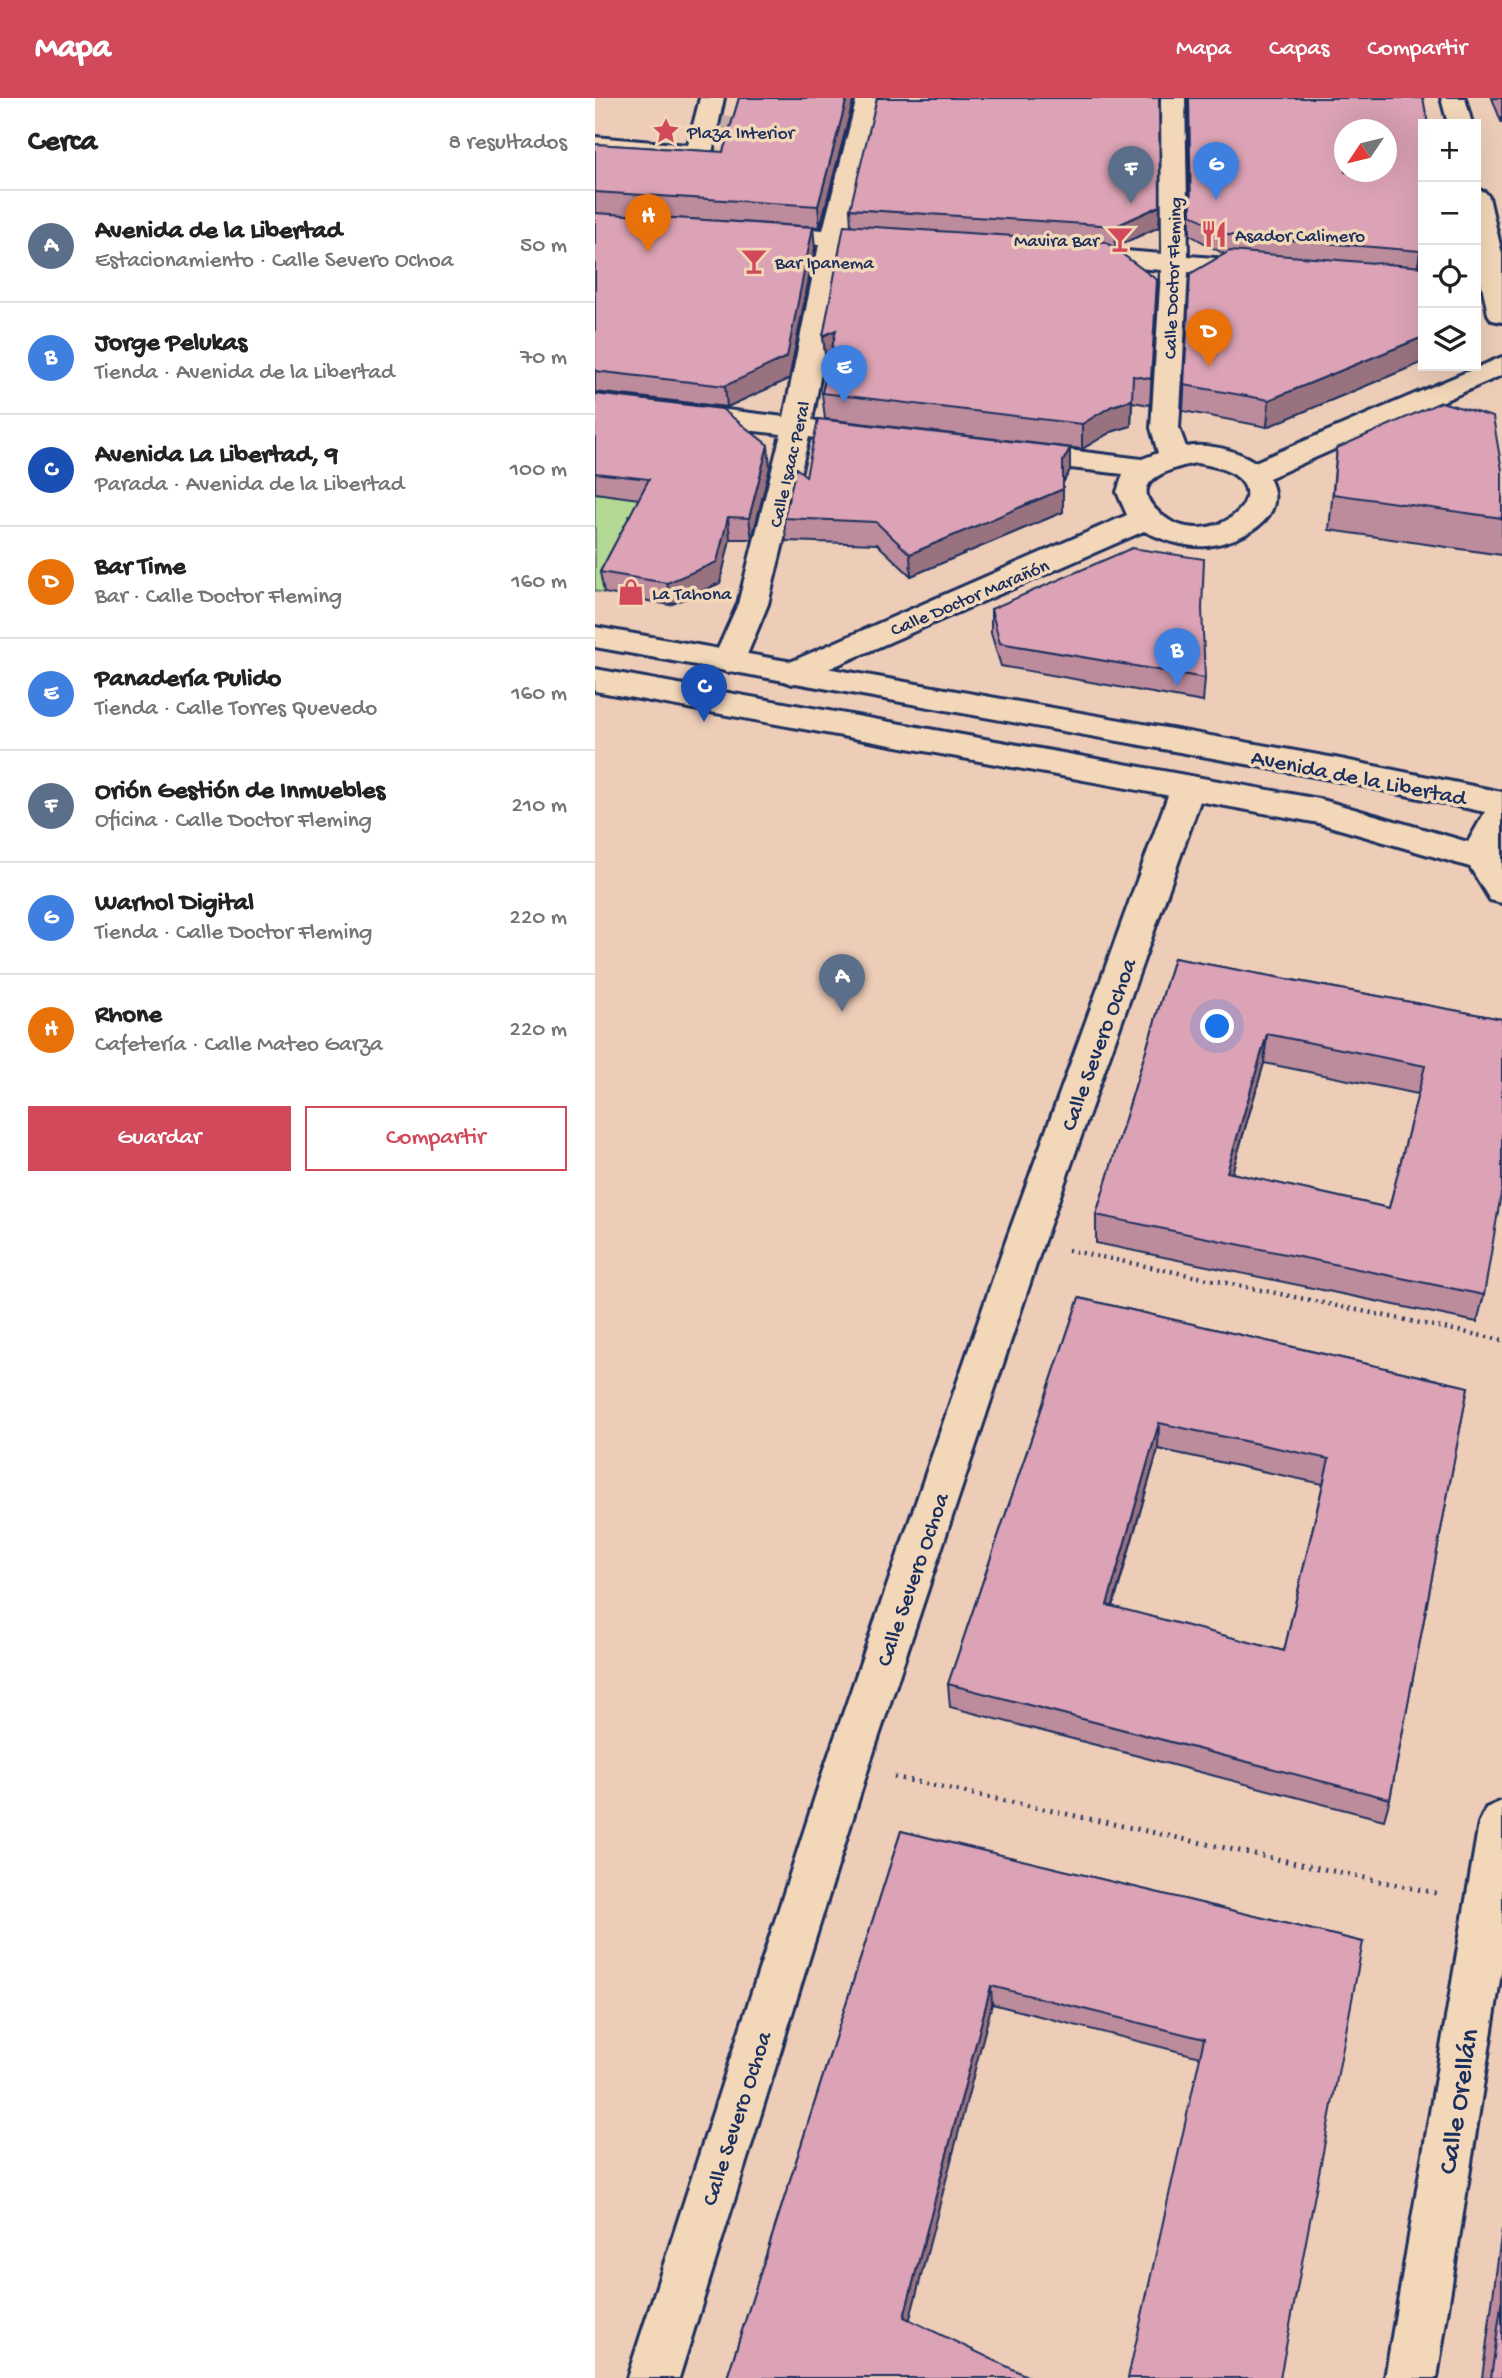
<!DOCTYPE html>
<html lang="es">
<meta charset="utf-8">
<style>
:root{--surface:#fff;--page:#f2f2f2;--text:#222;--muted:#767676;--line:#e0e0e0;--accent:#d1495b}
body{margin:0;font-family:"Gochi Hand",sans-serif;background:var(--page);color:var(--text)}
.controls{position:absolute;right:21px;top:21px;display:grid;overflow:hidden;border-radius:0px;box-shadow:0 7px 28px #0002}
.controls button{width:63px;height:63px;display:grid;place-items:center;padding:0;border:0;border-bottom:2px solid var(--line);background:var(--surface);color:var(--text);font:35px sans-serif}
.compass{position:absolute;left:739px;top:21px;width:63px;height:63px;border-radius:50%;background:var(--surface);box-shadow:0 7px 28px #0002;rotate:235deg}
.you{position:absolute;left:623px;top:929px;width:24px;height:24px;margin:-18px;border:5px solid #fff;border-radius:50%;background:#1a73e8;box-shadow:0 0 0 10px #1a73e833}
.badge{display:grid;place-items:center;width:46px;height:46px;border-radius:50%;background:var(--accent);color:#fff;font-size:23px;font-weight:700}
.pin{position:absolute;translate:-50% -58px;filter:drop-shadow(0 2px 4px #0008)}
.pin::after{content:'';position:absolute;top:37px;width:24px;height:21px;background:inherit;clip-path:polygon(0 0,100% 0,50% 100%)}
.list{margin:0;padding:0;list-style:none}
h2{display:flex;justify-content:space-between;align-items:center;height:91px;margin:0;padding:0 28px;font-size:30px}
h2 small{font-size:23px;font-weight:400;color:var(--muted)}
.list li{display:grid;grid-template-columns:46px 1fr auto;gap:21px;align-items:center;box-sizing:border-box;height:112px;padding:0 28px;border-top:2px solid var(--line)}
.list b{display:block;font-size:26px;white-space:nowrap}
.list p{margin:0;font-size:23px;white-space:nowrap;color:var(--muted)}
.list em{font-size:23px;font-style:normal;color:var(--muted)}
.actions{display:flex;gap:14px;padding:21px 28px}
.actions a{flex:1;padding:16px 0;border:2px solid var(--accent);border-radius:0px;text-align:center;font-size:24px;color:var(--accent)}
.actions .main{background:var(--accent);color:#fff}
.icon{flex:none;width:38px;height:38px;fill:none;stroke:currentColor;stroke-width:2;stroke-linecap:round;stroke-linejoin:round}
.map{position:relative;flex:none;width:907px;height:2280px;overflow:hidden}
header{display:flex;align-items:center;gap:42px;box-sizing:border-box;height:98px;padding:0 35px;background:var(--accent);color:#fff}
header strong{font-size:33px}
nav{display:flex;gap:38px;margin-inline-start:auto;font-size:24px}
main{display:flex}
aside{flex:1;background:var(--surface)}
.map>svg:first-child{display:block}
.green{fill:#b3d994;stroke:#678479;stroke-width:2}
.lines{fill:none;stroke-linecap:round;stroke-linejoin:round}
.minor-tunnel{stroke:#c3ada6;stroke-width:28;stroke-dasharray:28 14;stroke-linecap:butt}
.minor-casing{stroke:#1b2f5e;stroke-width:6}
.major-casing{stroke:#1b2f5e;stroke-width:6}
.path-far1{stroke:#1b2f5e;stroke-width:4.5;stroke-dasharray:2 5;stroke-linecap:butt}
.path{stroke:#1b2f5e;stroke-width:5;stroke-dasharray:2 6;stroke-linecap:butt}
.minor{fill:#f2d7b9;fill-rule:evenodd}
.major{fill:#f2d7b9;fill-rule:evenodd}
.wall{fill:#bc8c9c;stroke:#1b2f5e;stroke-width:2;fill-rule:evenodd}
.shaded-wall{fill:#99727f;stroke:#1b2f5e;stroke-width:2}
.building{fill:#dba3b5;stroke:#1b2f5e;stroke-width:2;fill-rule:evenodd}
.labels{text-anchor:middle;stroke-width:7;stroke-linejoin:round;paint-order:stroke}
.far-poi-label{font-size:19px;fill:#1b2f5e;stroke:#f2d7b9;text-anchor:start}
.far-street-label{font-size:19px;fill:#1b2f5e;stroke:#f2d7b9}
.street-label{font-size:23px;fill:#1b2f5e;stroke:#f2d7b9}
.near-street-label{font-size:28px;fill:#1b2f5e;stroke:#f2d7b9}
</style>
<header>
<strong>Mapa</strong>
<nav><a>Mapa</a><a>Capas</a><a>Compartir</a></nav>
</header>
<main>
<aside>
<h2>Cerca<small>8 resultados</small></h2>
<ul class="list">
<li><span class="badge" style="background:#5c6f8a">A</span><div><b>Avenida de la Libertad</b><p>Estacionamiento · Calle Severo Ochoa</p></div><em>50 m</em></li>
<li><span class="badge" style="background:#3f7fe0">B</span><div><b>Jorge Pelukas</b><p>Tienda · Avenida de la Libertad</p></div><em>70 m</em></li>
<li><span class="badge" style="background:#1a4fb4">C</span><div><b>Avenida La Libertad, 9</b><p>Parada · Avenida de la Libertad</p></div><em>100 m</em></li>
<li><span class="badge" style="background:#e8710a">D</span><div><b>Bar Time</b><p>Bar · Calle Doctor Fleming</p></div><em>160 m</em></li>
<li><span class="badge" style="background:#3f7fe0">E</span><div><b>Panadería Pulido</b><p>Tienda · Calle Torres Quevedo</p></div><em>160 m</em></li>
<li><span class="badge" style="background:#5c6f8a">F</span><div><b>Orión Gestión de Inmuebles</b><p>Oficina · Calle Doctor Fleming</p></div><em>210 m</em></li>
<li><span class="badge" style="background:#3f7fe0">G</span><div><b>Warhol Digital</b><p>Tienda · Calle Doctor Fleming</p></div><em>220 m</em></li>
<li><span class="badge" style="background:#e8710a">H</span><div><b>Rhone</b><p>Cafetería · Calle Mateo Garza</p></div><em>220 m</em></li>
</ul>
<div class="actions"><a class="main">Guardar</a><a>Compartir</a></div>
</aside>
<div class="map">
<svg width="907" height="2280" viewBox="0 0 907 2280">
<rect width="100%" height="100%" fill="#edcdb8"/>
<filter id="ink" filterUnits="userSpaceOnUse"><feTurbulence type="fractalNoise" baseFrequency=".0143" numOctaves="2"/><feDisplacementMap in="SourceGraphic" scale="14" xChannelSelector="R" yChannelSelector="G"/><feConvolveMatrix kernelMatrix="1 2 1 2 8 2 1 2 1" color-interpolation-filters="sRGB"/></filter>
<g filter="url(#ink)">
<path class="green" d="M 0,395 L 58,402 L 9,495 L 0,493 Z"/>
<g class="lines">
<path class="minor-tunnel" d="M 110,31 L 264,37"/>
<defs>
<path id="minor" d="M 105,0 L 129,0 L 117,55 L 113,60 L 104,63 L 0,55 L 0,39 L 93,47 Z
M 262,0 L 286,0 L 253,134 L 308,139 L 312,145 L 308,151 L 299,153 L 250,149 L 217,322 L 237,326 L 241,332 L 237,338 L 227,341 L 214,339 L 173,506 L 149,564 L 144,571 L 133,574 L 122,571 L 117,564 L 143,506 L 186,336 L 0,314 L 0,296 L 189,319 L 224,147 L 158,141 L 154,135 L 158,129 L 167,127 L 228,132 Z
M 566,0 L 590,0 L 593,158 L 662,163 L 671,165 L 675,171 L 671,177 L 662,179 L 593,174 L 584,330 L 591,349 C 613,345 641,352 660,364 L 907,259 L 907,277 L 674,380 C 696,421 646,443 613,448 C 591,450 568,442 549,433 L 208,582 L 197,586 L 186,582 L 181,575 L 186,568 L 532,417 L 522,394 L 528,376 L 423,364 L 413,361 L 409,355 L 413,349 L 423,346 L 547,361 L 563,355 L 556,330 L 566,172 L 482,165 L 473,163 L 469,157 L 473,151 L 482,149 L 567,156 ZM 601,365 C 707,379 621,460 568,418 C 527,385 572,371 601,365 Z
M 846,0 L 870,0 L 877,26 L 853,26 Z
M 881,91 L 890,94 L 894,99 L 907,156 L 907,224 L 897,222 L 893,216 L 881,158 Z
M 593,678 L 605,681 L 610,689 L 449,1143 L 274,1668 L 84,2280 L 32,2280 L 230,1668 L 411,1143 L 576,689 L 581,681 Z
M 907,1703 L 907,1869 L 842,2280 L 790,2280 L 884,1725 L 891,1710 Z"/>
<path id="major" d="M 0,529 L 740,660 L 907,694 L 907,805 L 895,802 L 875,769 L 724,725 L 0,593 L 0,571 L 724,701 L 873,744 L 890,714 L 740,682 L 0,549 Z"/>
</defs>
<use href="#minor" class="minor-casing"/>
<use href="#major" class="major-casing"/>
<path class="path-far1" d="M 473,1152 L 907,1242"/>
<path class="path" d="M 299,1679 L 845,1796"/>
<use href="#minor" class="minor"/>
<use href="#major" class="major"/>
</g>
<path class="wall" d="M 144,0 L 259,0 L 225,129 L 75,120 L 220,150 L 194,281 L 132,309 L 0,294 L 0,46 L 128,54 Z
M 593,0 L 828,0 L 828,264 L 672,329 L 588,313 L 595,176 L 629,156 L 595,137 Z
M 897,0 L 907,0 L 907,26 Z
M 255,111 L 564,129 L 520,149 L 517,149 L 562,182 L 555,307 L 537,304 L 536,328 L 516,334 L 487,351 L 230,321 L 227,295 L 234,262 L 231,264 L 228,238 L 256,128 Z
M 0,296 L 175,369 L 157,441 L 135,441 L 125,485 L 75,507 L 9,495 L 5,474 L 44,401 L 0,395 Z
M 475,350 L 475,372 L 468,384 L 468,414 L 316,478 L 282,446 L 191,443 L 189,420 Z
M 742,350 L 907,372 L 907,457 L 734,432 Z
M 396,511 L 610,580 L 608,604 L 406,568 L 396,535 Z
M 579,860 L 907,921 L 889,1197 L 882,1224 L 501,1145 L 501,1117 ZM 669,965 L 823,996 L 794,1110 L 637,1075 Z
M 484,1200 L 873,1289 L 795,1701 L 789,1722 L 355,1609 L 353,1586 ZM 563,1351 L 728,1386 L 689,1553 L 518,1509 Z
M 306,1733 L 768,1844 L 605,1959 L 397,1906 L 132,2280 Z
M 907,2131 L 907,2280 L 887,2280 Z"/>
<path class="shaded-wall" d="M 252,0 L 259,0 L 225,129 L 223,108 Z
M 565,108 L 564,129 L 520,149 L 521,128 Z
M 218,129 L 220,150 L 194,281 L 132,309 L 130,288 Z
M 828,151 L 828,170 L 822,174 L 825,153 Z
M 241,232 L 243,258 L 231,264 L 228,238 Z
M 828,239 L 828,264 L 672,329 L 674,302 Z
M 537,302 L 536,328 L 516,334 L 487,351 L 487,326 L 517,308 Z
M 173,347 L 175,369 L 157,441 L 154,420 Z
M 475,350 L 475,372 L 468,385 L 468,363 Z
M 468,391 L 468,414 L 316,478 L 315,456 Z
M 133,419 L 135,441 L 125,485 L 75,507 L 72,485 Z
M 672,936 L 669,965 L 629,1102 L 632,1074 Z
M 564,1325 L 563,1351 L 511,1531 L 512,1507 Z
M 396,1888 L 397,1906 L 312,2232 L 309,2219 Z"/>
<path class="building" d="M 144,0 L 252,0 L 223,108 L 0,94 L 0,46 L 128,54 Z
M 282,0 L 564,0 L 565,108 L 521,128 L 255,111 Z
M 594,0 L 828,0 L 833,26 L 828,26 L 828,151 L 825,153 L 633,137 L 596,116 ZM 750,32 L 792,32 L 792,74 L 750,74 Z
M 0,115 L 218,129 L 192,259 L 130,288 L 0,273 Z
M 249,127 L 511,144 L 562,182 L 556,281 L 538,278 L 537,302 L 517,308 L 487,326 L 227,295 L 241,232 L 228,238 Z
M 635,153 L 828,169 L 828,239 L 674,302 L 589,287 L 595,176 Z
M 0,296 L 127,311 L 173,347 L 154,420 L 133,419 L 122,464 L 72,485 L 5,474 L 54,381 L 0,375 Z
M 846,304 L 898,319 L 907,372 L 907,420 L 738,396 L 742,350 Z
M 223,321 L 475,350 L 468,363 L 468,391 L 315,456 L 281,424 L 189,420 L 201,370 L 211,378 Z
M 537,450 L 609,461 L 607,511 L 610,580 L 405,545 L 396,511 Z
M 579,860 L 907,921 L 907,1090 L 889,1197 L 501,1117 ZM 672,936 L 830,968 L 794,1110 L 632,1074 Z
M 484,1200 L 873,1289 L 795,1701 L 353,1586 ZM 564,1325 L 734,1361 L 689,1553 L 512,1507 Z
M 306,1733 L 768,1844 L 685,2280 L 533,2280 L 609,1941 L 396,1888 L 309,2219 L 436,2280 L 132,2280 Z
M 907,2201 L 907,2280 L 896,2280 Z"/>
</g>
<defs>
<symbol id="sight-bare" viewBox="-9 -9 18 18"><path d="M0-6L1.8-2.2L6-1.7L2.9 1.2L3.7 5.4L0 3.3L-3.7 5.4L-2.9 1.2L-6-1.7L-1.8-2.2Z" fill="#d1495b" stroke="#f2d7b9" stroke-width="2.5" paint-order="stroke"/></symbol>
<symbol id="restaurant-bare" viewBox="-9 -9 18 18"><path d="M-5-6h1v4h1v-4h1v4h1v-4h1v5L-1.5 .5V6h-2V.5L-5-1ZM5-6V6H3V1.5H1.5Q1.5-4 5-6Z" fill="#d1495b" stroke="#f2d7b9" stroke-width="2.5" paint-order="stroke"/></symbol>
<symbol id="bar-bare" viewBox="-9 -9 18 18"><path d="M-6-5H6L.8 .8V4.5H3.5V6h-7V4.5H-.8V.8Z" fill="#d1495b" stroke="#f2d7b9" stroke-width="2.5" paint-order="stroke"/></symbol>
<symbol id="shop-bare" viewBox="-9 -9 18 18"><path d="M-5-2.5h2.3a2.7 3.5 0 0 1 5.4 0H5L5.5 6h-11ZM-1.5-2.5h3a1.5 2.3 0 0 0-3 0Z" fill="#d1495b" stroke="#f2d7b9" stroke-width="2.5" paint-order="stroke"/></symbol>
</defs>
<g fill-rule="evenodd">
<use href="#sight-bare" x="52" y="14" width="38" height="38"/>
<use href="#restaurant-bare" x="600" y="117" width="38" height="38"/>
<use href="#bar-bare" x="506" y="122" width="38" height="38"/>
<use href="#bar-bare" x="140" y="144" width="38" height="38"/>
<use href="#shop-bare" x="17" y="475" width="38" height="38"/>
</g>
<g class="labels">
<g class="far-poi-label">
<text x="92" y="40">Plaza Interior</text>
<text x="640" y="143">Asador Calimero</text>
<text x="504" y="148" text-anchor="end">Mavira Bar</text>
<text x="180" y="170">Bar Ipanema</text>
<text x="57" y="501">La Tahona</text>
</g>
<g class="far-street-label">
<text transform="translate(576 180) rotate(-88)" y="7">Calle Doctor Fleming</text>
<text transform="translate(193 366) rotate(-77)" y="7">Calle Isaac Peral</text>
<text transform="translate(374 498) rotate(-23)" y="7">Calle Doctor Marañón</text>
</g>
<g class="street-label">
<text transform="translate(764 678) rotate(11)" y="8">Avenida de la Libertad</text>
<text transform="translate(502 946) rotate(-70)" y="8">Calle Severo Ochoa</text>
<text transform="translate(316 1481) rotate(-71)" y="8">Calle Severo Ochoa</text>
<text transform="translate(140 2020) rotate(-72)" y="8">Calle Severo Ochoa</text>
</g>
<g class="near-street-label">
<text transform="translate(861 2003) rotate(-81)" y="10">Calle Orellán</text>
</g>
</g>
</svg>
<div class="controls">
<button>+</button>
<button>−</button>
<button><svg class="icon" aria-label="locate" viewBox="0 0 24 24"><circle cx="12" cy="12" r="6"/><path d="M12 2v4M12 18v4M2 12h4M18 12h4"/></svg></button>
<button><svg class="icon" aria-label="layers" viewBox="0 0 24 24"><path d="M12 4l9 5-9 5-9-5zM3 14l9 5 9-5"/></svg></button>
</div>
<svg class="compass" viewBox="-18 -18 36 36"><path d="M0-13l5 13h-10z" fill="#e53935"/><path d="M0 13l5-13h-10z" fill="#767676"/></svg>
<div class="you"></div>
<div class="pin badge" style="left:247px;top:914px;background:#5c6f8a">A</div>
<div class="pin badge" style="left:582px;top:588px;background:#3f7fe0">B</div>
<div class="pin badge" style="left:109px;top:624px;background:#1a4fb4">C</div>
<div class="pin badge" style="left:614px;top:269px;background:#e8710a">D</div>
<div class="pin badge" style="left:249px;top:305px;background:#3f7fe0">E</div>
<div class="pin badge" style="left:536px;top:106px;background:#5c6f8a">F</div>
<div class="pin badge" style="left:621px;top:102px;background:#3f7fe0">G</div>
<div class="pin badge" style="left:53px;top:154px;background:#e8710a">H</div>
</div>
</main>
